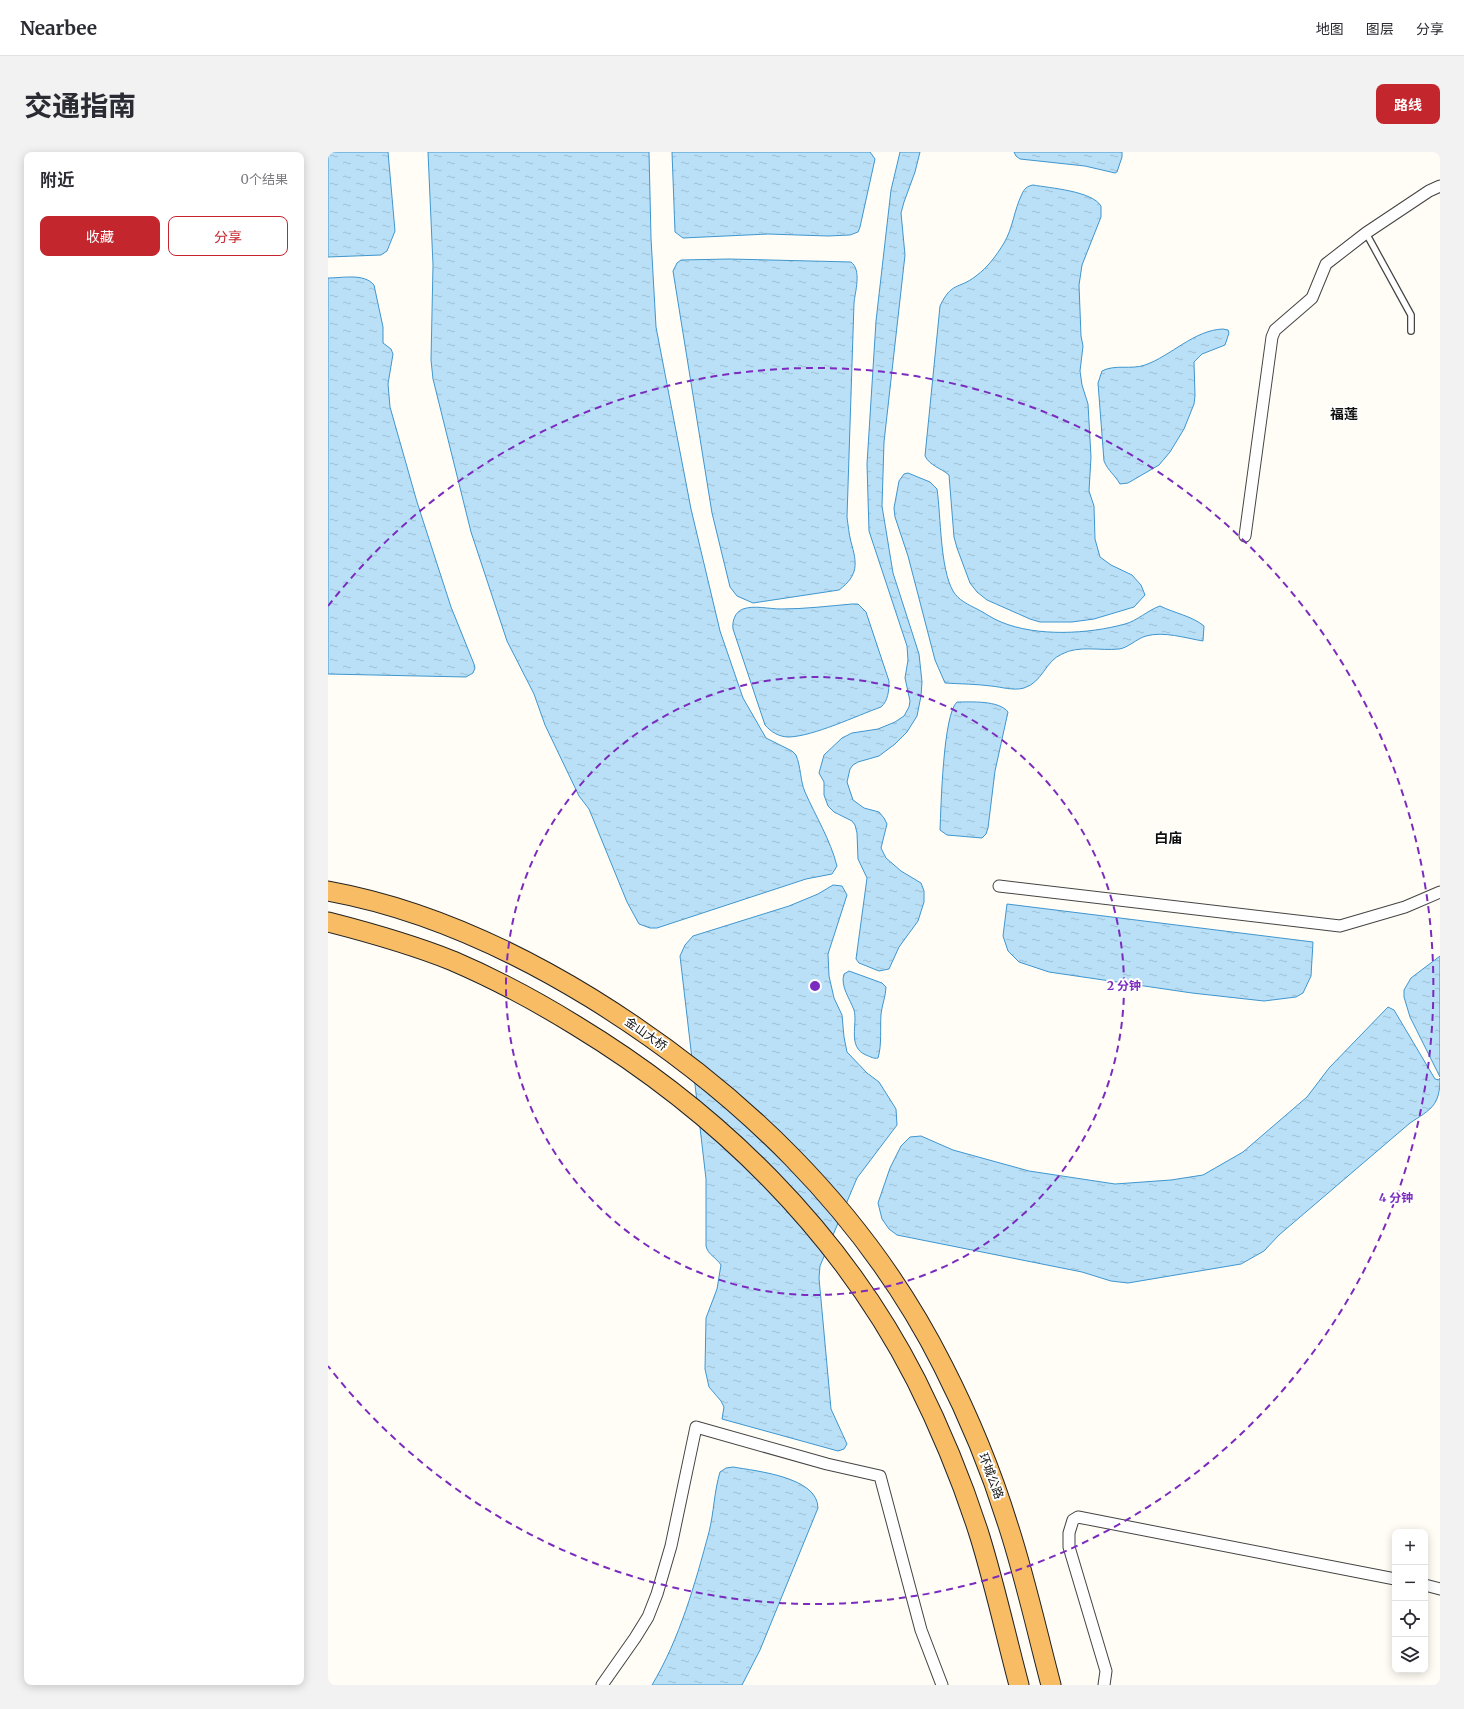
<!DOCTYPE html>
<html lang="zh">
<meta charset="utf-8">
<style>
:root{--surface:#fff;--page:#f2f2f3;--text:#2b2b33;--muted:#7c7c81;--line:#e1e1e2;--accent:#c4262e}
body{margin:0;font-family:Merriweather,"Noto Sans SC",serif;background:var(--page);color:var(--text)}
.controls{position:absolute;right:12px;bottom:12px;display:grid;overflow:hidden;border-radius:8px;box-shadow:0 2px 10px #0003}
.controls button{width:36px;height:36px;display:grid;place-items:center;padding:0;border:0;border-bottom:1px solid var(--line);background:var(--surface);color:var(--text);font:20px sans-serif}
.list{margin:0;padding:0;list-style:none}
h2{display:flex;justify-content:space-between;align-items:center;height:52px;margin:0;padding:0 16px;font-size:17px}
h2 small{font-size:13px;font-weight:400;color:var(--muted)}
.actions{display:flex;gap:8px;padding:12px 16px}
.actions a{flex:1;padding:9px 0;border:1px solid var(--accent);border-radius:8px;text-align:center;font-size:14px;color:var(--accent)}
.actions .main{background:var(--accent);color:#fff}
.icon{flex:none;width:22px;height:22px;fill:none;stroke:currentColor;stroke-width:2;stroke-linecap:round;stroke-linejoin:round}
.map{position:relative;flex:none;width:1112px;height:1533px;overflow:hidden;border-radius:8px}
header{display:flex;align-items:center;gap:24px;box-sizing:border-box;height:56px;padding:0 20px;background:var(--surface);border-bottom:1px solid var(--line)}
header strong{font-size:19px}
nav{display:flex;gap:22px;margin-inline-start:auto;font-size:14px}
.intro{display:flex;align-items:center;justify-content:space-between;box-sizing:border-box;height:96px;padding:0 24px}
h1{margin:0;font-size:28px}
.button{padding:10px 18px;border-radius:8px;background:var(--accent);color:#fff;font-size:14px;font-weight:700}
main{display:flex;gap:24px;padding:0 24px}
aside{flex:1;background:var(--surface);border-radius:8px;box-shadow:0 2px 10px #0003}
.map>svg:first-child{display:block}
.water{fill:url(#water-ripples);stroke:#3f96cf}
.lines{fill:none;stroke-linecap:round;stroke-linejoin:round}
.service-casing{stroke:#444;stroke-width:8}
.minor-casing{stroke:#444;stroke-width:13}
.trunk-casing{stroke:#222;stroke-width:21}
.service{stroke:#fff;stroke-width:5.5}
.minor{stroke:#fff;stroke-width:11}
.trunk{stroke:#f7bc64;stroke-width:19}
.ring{fill:none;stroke:#7b2cbf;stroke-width:2;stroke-dasharray:7 5}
.labels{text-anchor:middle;stroke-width:4;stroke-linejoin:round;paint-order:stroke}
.street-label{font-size:12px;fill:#111;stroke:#fff}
.quarter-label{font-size:14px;font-weight:bold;fill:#111;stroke:#fff}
.centre{fill:#7b2cbf;stroke:#fff;stroke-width:2}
.ring-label{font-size:12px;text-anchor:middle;font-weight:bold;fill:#7b2cbf;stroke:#fff;stroke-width:4;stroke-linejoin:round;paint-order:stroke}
</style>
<header>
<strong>Nearbee</strong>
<nav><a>地图</a><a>图层</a><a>分享</a></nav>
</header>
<div class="intro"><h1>交通指南</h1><a class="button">路线</a></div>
<main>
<aside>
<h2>附近<small>0个结果</small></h2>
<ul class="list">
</ul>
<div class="actions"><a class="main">收藏</a><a>分享</a></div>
</aside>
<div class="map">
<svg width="1112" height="1533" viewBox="0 0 1112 1533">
<defs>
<pattern id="water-ripples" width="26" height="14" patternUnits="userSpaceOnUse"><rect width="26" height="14" fill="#b9e0f7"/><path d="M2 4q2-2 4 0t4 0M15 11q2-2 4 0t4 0" fill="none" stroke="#9ebfd3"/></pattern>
</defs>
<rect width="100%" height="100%" fill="#fffdf5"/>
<path class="water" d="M 0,0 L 60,0 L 67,79 L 59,99 L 53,103 L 0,105 Z
M 100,0 L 321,0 L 323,86 L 328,175 L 363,357 L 392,479 L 415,546 L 438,586 L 464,599 L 468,603 C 473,615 472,628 477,640 C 488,665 502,687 509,714 L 504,722 L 478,727 L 329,776 L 322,776 L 311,772 L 299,750 L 261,657 L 251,644 L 217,573 L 206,542 L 179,489 L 143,380 L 105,227 L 103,208 L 105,113 Z
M 344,0 L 542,0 L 547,7 L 532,75 L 530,80 L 522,83 L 500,84 L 440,82 L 355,86 L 347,80 Z
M 572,0 L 592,0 L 587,20 L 576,50 L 573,61 L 577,103 L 556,290 L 554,354 L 565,421 L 591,502 L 594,530 L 593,544 L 589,564 L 579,580 L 567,592 L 551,604 L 530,610 L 525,613 L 522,617 L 519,630 L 525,648 L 536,656 L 551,660 L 556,666 L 559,672 L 553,696 L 558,706 L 573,719 L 593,731 L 596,739 L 596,750 L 590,769 L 571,795 L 561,817 L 551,819 L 531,811 L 528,807 L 539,726 L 530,707 L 529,681 L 527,673 L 524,669 L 506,660 L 500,654 L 496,643 L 496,630 L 491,621 L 496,603 L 514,586 L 524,581 L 550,577 L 567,570 L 576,564 L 581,555 L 582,549 L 577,526 L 580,508 L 579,494 L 541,379 L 539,312 L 548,169 L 563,38 Z
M 686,0 L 794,0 L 794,5 L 789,20 L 787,21 L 757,14 L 692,7 L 688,4 Z
M 705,33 C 722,36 764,39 773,54 L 773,65 L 754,113 L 751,133 L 753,184 L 755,194 L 752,219 L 754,233 L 760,252 L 763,305 L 761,339 L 766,354 L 767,387 L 772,405 L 783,413 L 804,423 L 813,433 L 817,443 L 806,455 L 766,467 L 744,470 L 712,470 L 702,467 L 659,448 L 649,440 L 642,431 L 629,396 L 626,385 L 621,323 C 613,316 602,314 597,304 L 612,154 C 624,129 630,138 648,124 C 660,115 668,104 676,91 C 685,76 686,58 694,42 C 696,37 699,34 705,33 Z
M 401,107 L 523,110 C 534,118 527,140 526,151 L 519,365 C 520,373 521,382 523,390 C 529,411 531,423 511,438 L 425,451 L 409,444 L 402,435 L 384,361 L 345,119 L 349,111 L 353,108 Z
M 0,126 C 15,126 36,121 46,133 L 55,175 L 55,191 L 63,197 L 65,202 L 60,232 L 62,255 L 89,350 L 123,455 L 146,512 L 147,516 L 145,521 L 138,525 L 0,522 Z
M 895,177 L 900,178 L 901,181 L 897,193 L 874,202 L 866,210 L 867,244 L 866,252 L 856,277 L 842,300 L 831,313 L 800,331 L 792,332 C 787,323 780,319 776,309 L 770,231 L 774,219 C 787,212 803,218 817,213 C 843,204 866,178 895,177 Z
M 580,321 L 602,330 L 609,337 C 613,365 612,416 625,439 C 630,448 641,453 649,457 C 657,461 665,467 673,470 C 709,485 761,482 797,472 C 809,469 820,458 832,454 C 846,461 864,464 876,474 L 875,489 C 857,486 836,479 818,484 C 808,487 800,496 791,497 C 772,499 751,493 734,502 C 717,509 715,530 696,536 C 685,539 674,535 663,534 C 648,532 633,532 617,531 L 607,508 L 580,404 L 567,365 L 566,356 L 571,329 L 576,322 Z
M 524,452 L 530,452 L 538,460 L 561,529 C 561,539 560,549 553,555 C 528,564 486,584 461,585 C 451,585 443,580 437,573 L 405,477 C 404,469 407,460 415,457 C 426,453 441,457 453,457 C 477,457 501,454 524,452 Z
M 629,550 C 642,550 671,548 680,560 L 667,619 L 660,676 L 658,682 L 654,686 L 619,683 L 612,678 C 613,656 615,562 629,550 Z
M 505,733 L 514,734 L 519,743 L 500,802 L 501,824 L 506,846 L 514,863 L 516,885 L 519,900 L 539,921 L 551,930 L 568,957 L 569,973 L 529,1026 L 492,1114 L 491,1126 L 503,1257 L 519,1292 L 516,1297 L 510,1299 L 394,1267 L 396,1255 L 393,1249 L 381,1235 L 377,1217 L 378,1166 L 389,1137 L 393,1113 C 388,1105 380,1103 378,1094 L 378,1027 L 352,804 L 357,793 L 365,784 L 461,754 L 490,742 Z
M 679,752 L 985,790 L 983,824 L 975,841 L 968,845 L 936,849 L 864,841 L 721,820 L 691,810 L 680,799 L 675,784 Z
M 1112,804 L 1112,925 L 1082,865 L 1076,845 L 1076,838 L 1083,826 Z
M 521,819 L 554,831 L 558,835 C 558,843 554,853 553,862 C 552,876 554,893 550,906 C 546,907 543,905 538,903 C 519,895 530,872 526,858 C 522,847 512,834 516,822 Z
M 1060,855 L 1066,858 L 1107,927 L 1111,928 L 1112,926 C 1112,954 1103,957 1082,971 L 951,1083 L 936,1099 L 913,1112 L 800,1131 L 783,1129 L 754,1120 L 569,1083 L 561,1077 L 554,1067 L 550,1051 L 562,1016 L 573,994 L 582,985 L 593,984 L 625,998 L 701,1019 L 787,1032 L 843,1028 L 875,1023 L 915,1000 L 979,945 L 1001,916 Z
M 405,1315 C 428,1319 490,1325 490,1356 L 432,1498 L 414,1533 L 324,1533 C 352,1486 367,1432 381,1380 C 386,1360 386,1340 392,1320 L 398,1316 Z"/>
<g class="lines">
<defs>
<path id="service" d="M 1038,81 L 1083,163 L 1083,179"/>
<path id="minor" d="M 917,384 L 944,185 L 947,178 L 984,146 L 998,112 L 1038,81 L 1101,39 L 1112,34
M 671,734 L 1012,774 L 1077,755 L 1112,740
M 1097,1433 L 1112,1437
M 274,1533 L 307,1486 L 320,1465 L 329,1442 L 343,1394 L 368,1275 L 499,1312 L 552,1324 L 593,1478 L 614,1533
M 776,1533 L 778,1519 L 741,1395 L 741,1381 L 745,1368 L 750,1365 L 1067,1427"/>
<path id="trunk" d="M 0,739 C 94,756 183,797 263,846 C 410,937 537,1059 615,1214 C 641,1265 663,1318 680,1373 C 697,1425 709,1480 723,1533
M 0,770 C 43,781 85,793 125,809 C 167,827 208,849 247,873 C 389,959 512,1079 588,1228 C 613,1278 635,1331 652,1385 C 667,1434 678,1484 691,1533"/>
</defs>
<use href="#service" class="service-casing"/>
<use href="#minor" class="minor-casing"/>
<use href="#trunk" class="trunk-casing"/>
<use href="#service" class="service"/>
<use href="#minor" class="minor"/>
<use href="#trunk" class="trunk"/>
</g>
<g class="ring">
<circle cx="487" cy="834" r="309"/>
<path d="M0 454A618 618 0 1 1 0 1214"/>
</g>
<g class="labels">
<g class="street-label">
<text transform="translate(318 882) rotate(35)" y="4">金山大桥</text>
<text transform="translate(663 1324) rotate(69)" y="4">环城公路</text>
</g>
<g class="quarter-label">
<text x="1016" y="267">福莲</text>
<text x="840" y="691">白庙</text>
</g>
</g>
<circle cx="487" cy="834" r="6" class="centre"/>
<g class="ring-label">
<text x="796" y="838">2 分钟</text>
<text x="1068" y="1050">4 分钟</text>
</g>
</svg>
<div class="controls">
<button>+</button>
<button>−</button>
<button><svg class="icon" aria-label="locate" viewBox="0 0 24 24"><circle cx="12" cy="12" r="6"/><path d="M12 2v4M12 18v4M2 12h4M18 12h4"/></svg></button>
<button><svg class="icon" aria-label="layers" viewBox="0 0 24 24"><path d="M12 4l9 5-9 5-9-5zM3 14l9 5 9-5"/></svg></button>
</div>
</div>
</main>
